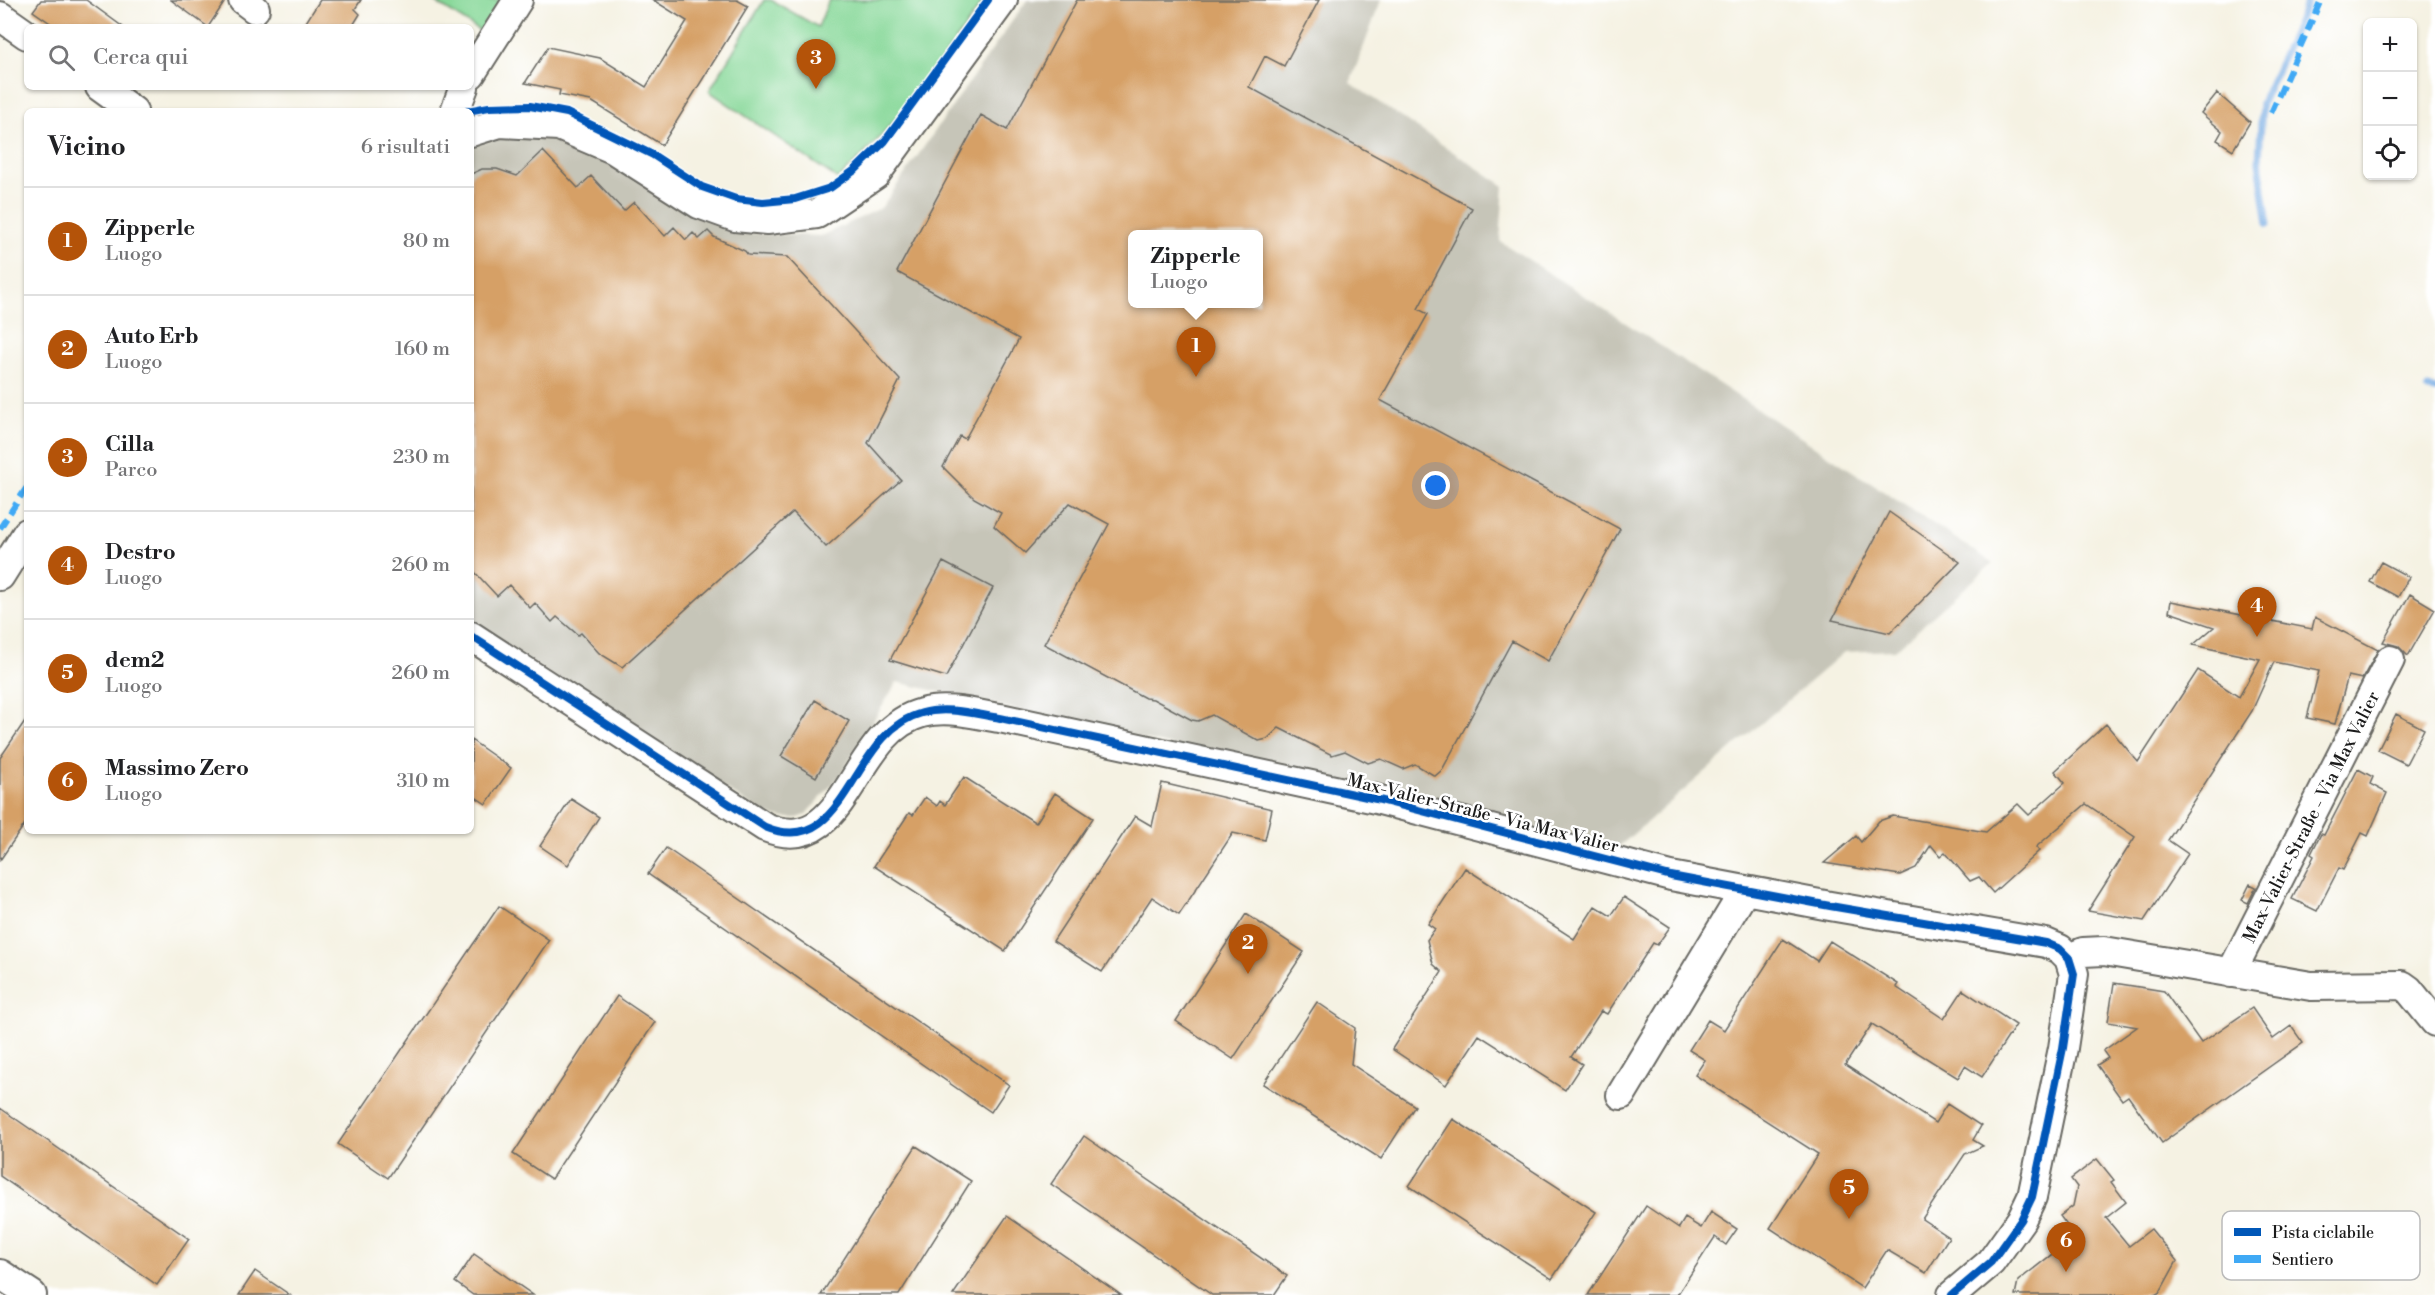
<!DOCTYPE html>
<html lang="it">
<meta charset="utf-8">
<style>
:root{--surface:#fff;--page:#f6f6f6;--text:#202124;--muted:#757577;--line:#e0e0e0;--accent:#b45309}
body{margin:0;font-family:"Libre Bodoni",serif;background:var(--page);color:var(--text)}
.controls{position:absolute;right:18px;top:18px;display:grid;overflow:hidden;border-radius:9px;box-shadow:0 2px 4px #0004}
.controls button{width:54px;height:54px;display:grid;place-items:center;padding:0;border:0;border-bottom:2px solid var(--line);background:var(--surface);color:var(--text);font:30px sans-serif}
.you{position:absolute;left:1436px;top:486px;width:21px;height:21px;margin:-15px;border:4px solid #fff;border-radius:50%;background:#1a73e8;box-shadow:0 0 0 9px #1a73e833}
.badge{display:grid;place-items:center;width:39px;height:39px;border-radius:50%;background:var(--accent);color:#fff;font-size:20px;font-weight:700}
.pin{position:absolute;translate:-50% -50px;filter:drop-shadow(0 2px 3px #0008)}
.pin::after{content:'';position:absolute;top:32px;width:21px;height:18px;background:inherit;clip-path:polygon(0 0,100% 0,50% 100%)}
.popup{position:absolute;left:1128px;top:230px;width:135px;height:78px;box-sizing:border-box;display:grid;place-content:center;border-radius:9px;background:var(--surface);filter:drop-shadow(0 2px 4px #0005);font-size:20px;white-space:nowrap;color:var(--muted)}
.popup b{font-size:22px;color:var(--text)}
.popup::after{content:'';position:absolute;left:50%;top:100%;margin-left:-12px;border:12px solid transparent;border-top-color:var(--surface)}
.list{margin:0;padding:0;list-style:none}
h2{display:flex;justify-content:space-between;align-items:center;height:78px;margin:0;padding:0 24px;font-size:26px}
h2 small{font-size:20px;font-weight:400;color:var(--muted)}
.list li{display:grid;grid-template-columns:39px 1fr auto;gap:18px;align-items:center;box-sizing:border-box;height:108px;padding:0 24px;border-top:2px solid var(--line)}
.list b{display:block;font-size:22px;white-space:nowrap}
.list p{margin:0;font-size:20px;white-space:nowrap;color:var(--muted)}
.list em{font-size:20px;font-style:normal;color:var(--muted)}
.icon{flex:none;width:33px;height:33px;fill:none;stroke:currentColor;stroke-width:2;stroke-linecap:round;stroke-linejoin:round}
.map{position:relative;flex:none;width:2435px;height:1295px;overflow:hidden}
.search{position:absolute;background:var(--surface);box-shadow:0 2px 4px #0004;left:24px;top:24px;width:450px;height:66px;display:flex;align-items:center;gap:15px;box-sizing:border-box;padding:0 21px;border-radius:9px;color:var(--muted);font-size:22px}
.panel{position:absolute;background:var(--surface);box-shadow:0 2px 4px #0004;left:24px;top:108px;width:450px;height:726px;border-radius:9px}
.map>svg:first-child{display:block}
.industrial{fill:#c6c5b8;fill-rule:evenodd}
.green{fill:#87d899;stroke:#527a5a;stroke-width:1.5}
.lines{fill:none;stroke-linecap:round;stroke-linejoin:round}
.stream{stroke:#75aae2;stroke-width:7}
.building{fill:#d6a066;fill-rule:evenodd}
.minor-casing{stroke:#686762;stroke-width:32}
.minor{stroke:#fff;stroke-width:28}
.quiet{stroke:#3fa9f5;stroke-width:6;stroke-dasharray:12 6;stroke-linecap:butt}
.cycleway-casing{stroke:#fff;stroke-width:11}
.cycleway{stroke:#0057b8;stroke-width:8}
.labels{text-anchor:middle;stroke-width:5;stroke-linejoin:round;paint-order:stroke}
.street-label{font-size:18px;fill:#1c1c1c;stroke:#fff}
.key{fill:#fff;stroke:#bbb;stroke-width:1.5}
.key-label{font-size:16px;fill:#1c1c1c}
</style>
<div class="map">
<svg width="2435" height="1295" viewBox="0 0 2435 1295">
<rect width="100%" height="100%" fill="#fff"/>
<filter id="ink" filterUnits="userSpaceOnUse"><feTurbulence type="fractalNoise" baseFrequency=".0167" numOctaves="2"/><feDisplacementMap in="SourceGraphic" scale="12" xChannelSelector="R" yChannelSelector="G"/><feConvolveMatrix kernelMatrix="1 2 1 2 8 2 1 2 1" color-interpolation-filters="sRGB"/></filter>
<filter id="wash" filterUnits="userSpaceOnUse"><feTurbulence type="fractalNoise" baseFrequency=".008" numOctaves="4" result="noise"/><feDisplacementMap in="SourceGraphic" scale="24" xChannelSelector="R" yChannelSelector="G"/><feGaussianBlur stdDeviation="1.35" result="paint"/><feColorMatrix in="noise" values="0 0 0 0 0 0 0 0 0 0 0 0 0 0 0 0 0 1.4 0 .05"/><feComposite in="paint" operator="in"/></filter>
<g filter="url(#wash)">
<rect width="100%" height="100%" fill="#f5f2e3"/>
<path class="industrial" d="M 1027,0 L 1381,0 L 1350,83 L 1504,186 L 1500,241 L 1993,563 L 1895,650 L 1844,652 L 1616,849 L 897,682 L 841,774 L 807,814 L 798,818 L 783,818 L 763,813 L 471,623 L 471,147 L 503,137 L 558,140 L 607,162 L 707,220 L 743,233 L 821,236 L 881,208 ZM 1133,234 L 1259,234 L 1259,304 L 1133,304 Z"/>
<path class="green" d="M 432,0 L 506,0 L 483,33 Z
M 764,0 L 771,0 L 818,27 L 829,0 L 984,0 C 940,64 896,127 838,179 L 709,91 Z"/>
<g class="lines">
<path class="stream" d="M 2268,224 L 2259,162 L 2262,103 L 2308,0
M 2428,389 L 2435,390"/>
</g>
<g id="blocks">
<path class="building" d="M 41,0 L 86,0 L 123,27 L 56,27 L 33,11 Z
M 171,0 L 226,0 L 208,27 Z
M 320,0 L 361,0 L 355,9 L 360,14 L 352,27 L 303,27 Z
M 653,0 L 737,0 L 748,6 L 662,145 L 591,101 L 559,95 L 560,90 L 525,83 L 548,47 L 600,58 L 646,87 L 687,21 Z
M 1077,0 L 1319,0 L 1284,66 L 1265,56 L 1249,87 L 1472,208 L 1418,309 L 1428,314 L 1380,400 L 1620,529 L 1548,661 L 1512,641 L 1442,770 L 1435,776 L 1415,764 L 1403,769 L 1381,759 L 1368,763 L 1345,751 L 1332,755 L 1279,728 L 1267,739 L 1259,741 L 1212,715 L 1198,721 L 1192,720 L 1153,699 L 1145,698 L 1044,644 L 1109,524 L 1070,503 L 1025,553 L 994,526 L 1001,513 L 974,498 L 943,467 L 960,436 L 965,439 L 1019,339 L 897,272 L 981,115 L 1007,130 ZM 1133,234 L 1259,234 L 1259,303 L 1133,303 Z
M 2217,93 L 2250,122 L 2233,150 L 2217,140 L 2222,131 L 2201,113 Z
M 543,151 L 578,188 L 591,176 L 624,211 L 634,202 L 665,236 L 674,227 L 686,240 L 693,233 L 699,239 L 708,231 L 714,237 L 745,251 L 748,255 L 787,257 L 900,380 L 868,443 L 901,480 L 826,547 L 793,512 L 622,667 L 599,653 L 581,633 L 578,635 L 557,617 L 552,622 L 535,603 L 530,608 L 509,585 L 497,596 L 471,568 L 471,174 L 482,169 L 497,169 L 517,176 Z
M 1889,512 L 1960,562 L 1890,633 L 1832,620 Z
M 943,562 L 993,588 L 946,677 L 890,660 Z
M 2381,562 L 2409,577 L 2398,597 L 2370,582 Z
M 2410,594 L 2435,609 L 2408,656 L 2398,646 L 2383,642 Z
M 2171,601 L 2312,629 L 2315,617 L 2378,650 L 2362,679 L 2348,676 L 2335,724 L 2307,718 L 2319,671 L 2274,662 L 2252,711 L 2168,840 L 2188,854 L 2144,921 L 2088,911 L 2135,837 L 2086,804 L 2036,847 L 2039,851 L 1993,893 L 1979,877 L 1970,881 L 1945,852 L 1940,856 L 1931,845 L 1916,868 L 1900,875 L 1824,863 L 1856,836 L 1861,842 L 1879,821 L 1893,816 L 1986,832 L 2018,804 L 2029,815 L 2065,783 L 2055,771 L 2106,724 L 2138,762 L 2198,670 L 2239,697 L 2260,659 L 2193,645 L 2214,627 L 2169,612 Z
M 815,700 L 849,721 L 816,777 L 781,756 Z
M 2396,714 L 2424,729 L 2406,764 L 2378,750 Z
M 27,718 L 27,821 L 0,860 L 0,758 Z
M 471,740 L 511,768 L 486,804 L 471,794 Z
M 2358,769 L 2373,777 L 2370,784 L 2387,793 L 2368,836 L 2362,833 L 2343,870 L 2339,868 L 2317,911 L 2292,899 L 2314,856 L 2311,854 L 2321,834 L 2324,835 Z
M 964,777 L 1036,823 L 1055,793 L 1093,818 L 1005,951 L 874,866 L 909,813 L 913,815 L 925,797 L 937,806 L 940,801 L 945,805 Z
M 1162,783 L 1272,809 L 1265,840 L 1233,833 L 1179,915 L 1152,897 L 1102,972 L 1053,941 L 1135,816 L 1152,826 Z
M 571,799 L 599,817 L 568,865 L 540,846 Z
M 666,848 L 1009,1085 L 991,1112 L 648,874 Z
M 1465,868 L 1574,939 L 1595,906 L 1611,916 L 1624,897 L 1670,927 L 1657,945 L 1653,943 L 1607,1014 L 1601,1011 L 1571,1057 L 1582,1064 L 1565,1090 L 1479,1035 L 1446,1085 L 1392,1049 L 1442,972 L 1433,964 L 1427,940 L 1435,929 L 1428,924 Z
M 2250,884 L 2256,887 L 2248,903 L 2242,900 Z
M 499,906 L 549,940 L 388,1178 L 338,1144 Z
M 1246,914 L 1304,952 L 1233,1059 L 1176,1021 Z
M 1783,939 L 1817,961 L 1830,941 L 1898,984 L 1896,987 L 1944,1019 L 1963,990 L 2016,1025 L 1982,1077 L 1965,1066 L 1958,1078 L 1872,1024 L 1845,1065 L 1935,1123 L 1947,1104 L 1981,1126 L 1973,1140 L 1983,1146 L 1965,1154 L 1922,1219 L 1949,1237 L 1926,1273 L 1887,1250 L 1862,1288 L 1770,1228 L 1818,1154 L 1695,1075 L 1705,1060 L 1689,1050 L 1708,1020 L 1724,1030 Z
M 2114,983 L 2164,991 L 2201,1043 L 2252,1008 L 2273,1039 L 2291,1026 L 2303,1043 L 2162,1143 L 2128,1096 L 2122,1100 L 2097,1065 L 2108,1058 L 2103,1051 L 2137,1027 L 2108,1022 Z
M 617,996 L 655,1022 L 551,1179 L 513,1154 Z
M 1317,1002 L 1355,1028 L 1351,1064 L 1415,1106 L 1381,1159 L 1263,1084 Z
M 0,1108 L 189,1239 L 157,1285 L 0,1176 Z
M 1453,1119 L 1596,1212 L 1552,1279 L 1409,1186 Z
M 1084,1136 L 1287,1276 L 1274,1295 L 1212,1295 L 1051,1184 Z
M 916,1146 L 971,1181 L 899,1295 L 821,1295 Z
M 2097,1159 L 2114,1180 L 2111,1182 L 2126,1202 L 2106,1218 L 2129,1246 L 2151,1229 L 2177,1261 L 2160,1292 L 2155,1295 L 2015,1295 L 2018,1281 L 2075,1236 L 2060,1216 L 2073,1206 L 2077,1187 L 2071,1179 Z
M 1646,1206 L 1679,1228 L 1685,1218 L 1701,1228 L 1711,1212 L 1737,1229 L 1726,1245 L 1715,1237 L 1677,1295 L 1588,1295 Z
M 1007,1216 L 1121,1295 L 953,1295 Z
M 474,1254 L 533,1295 L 473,1295 L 455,1282 Z
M 255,1271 L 290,1295 L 239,1295 Z"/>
</g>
</g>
<g filter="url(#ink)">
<use href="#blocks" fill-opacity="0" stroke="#686762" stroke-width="1.5"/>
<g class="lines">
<defs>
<path id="minor" d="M 243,0 L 255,9
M 0,16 L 27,35
M 471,74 L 518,0
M 100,87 L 133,111
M 455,111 L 464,87
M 471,132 L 500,123 L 559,126 L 613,149 L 699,204 L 735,217 L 767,220 L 817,214 L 875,175 L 1003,0
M 0,576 L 27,533
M 471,636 L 765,827 C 849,861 849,732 922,713 C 947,706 974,714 1000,718 L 1376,799 L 1671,876 L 1830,906 L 2046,943 L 2060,949 L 2069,958 L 2074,974 L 2063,1048 L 2032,1197 L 2021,1220 L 1991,1262 L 1952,1295
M 2069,958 L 2083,952 L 2104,951 L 2311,986 L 2402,985 L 2409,990 L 2435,1022
M 2231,973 L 2390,660
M 1621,1095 L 1745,890
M 0,1274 L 32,1295"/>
</defs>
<use href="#minor" class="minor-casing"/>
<use href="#minor" class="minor"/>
<path class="quiet" d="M 2271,113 L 2321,0
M 0,528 L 27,487"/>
<defs>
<path id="cycleway" d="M 467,111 L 489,107 L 530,106 L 567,113 L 653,155 L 702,187 L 736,199 L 763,202 L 795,199 L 830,188 L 855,170 L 885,141 L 988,0
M 471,636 L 765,827 C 849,861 849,732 922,713 C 947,706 974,714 1000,718 L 1376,799 L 1671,876 L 1830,906 L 2046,943 L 2060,949 L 2069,958 L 2074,974 L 2063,1048 L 2032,1197 L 2021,1220 L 1991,1262 L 1952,1295"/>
</defs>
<use href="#cycleway" class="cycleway-casing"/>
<use href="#cycleway" class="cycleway"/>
</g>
</g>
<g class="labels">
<g class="street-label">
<text transform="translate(1483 813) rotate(14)" y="6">Max-Valier-Straße - Via Max Valier</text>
<text transform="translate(2311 817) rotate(-63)" y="6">Max-Valier-Straße - Via Max Valier</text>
</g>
</g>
<rect x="2222" y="1211" width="198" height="69" rx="9" class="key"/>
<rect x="2234" y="1228" width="27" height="8" fill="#0057b8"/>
<rect x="2234" y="1255" width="27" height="8" fill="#3fa9f5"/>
<g class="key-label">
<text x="2272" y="1238">Pista ciclabile</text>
<text x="2272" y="1265">Sentiero</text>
</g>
</svg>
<div class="controls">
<button>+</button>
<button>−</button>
<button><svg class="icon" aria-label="locate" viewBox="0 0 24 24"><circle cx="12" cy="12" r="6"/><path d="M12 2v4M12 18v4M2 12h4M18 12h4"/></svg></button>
</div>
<div class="you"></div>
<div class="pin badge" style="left:1196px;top:377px">1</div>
<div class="popup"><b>Zipperle</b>Luogo</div>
<div class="pin badge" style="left:1248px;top:974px">2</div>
<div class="pin badge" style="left:816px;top:89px">3</div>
<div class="pin badge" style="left:2257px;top:637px">4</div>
<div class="pin badge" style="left:1849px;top:1219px">5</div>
<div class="pin badge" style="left:2066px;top:1272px">6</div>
<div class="search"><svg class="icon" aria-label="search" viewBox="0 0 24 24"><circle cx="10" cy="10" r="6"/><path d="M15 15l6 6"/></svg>Cerca qui</div>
<section class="panel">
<h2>Vicino<small>6 risultati</small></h2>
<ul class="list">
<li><span class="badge">1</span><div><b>Zipperle</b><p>Luogo</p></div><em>80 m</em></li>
<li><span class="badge">2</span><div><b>Auto Erb</b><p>Luogo</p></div><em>160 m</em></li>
<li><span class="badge">3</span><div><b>Cilla</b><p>Parco</p></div><em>230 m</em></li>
<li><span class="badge">4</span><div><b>Destro</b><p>Luogo</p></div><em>260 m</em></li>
<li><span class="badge">5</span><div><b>dem2</b><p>Luogo</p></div><em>260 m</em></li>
<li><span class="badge">6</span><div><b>Massimo Zero</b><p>Luogo</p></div><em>310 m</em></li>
</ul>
</section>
</div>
